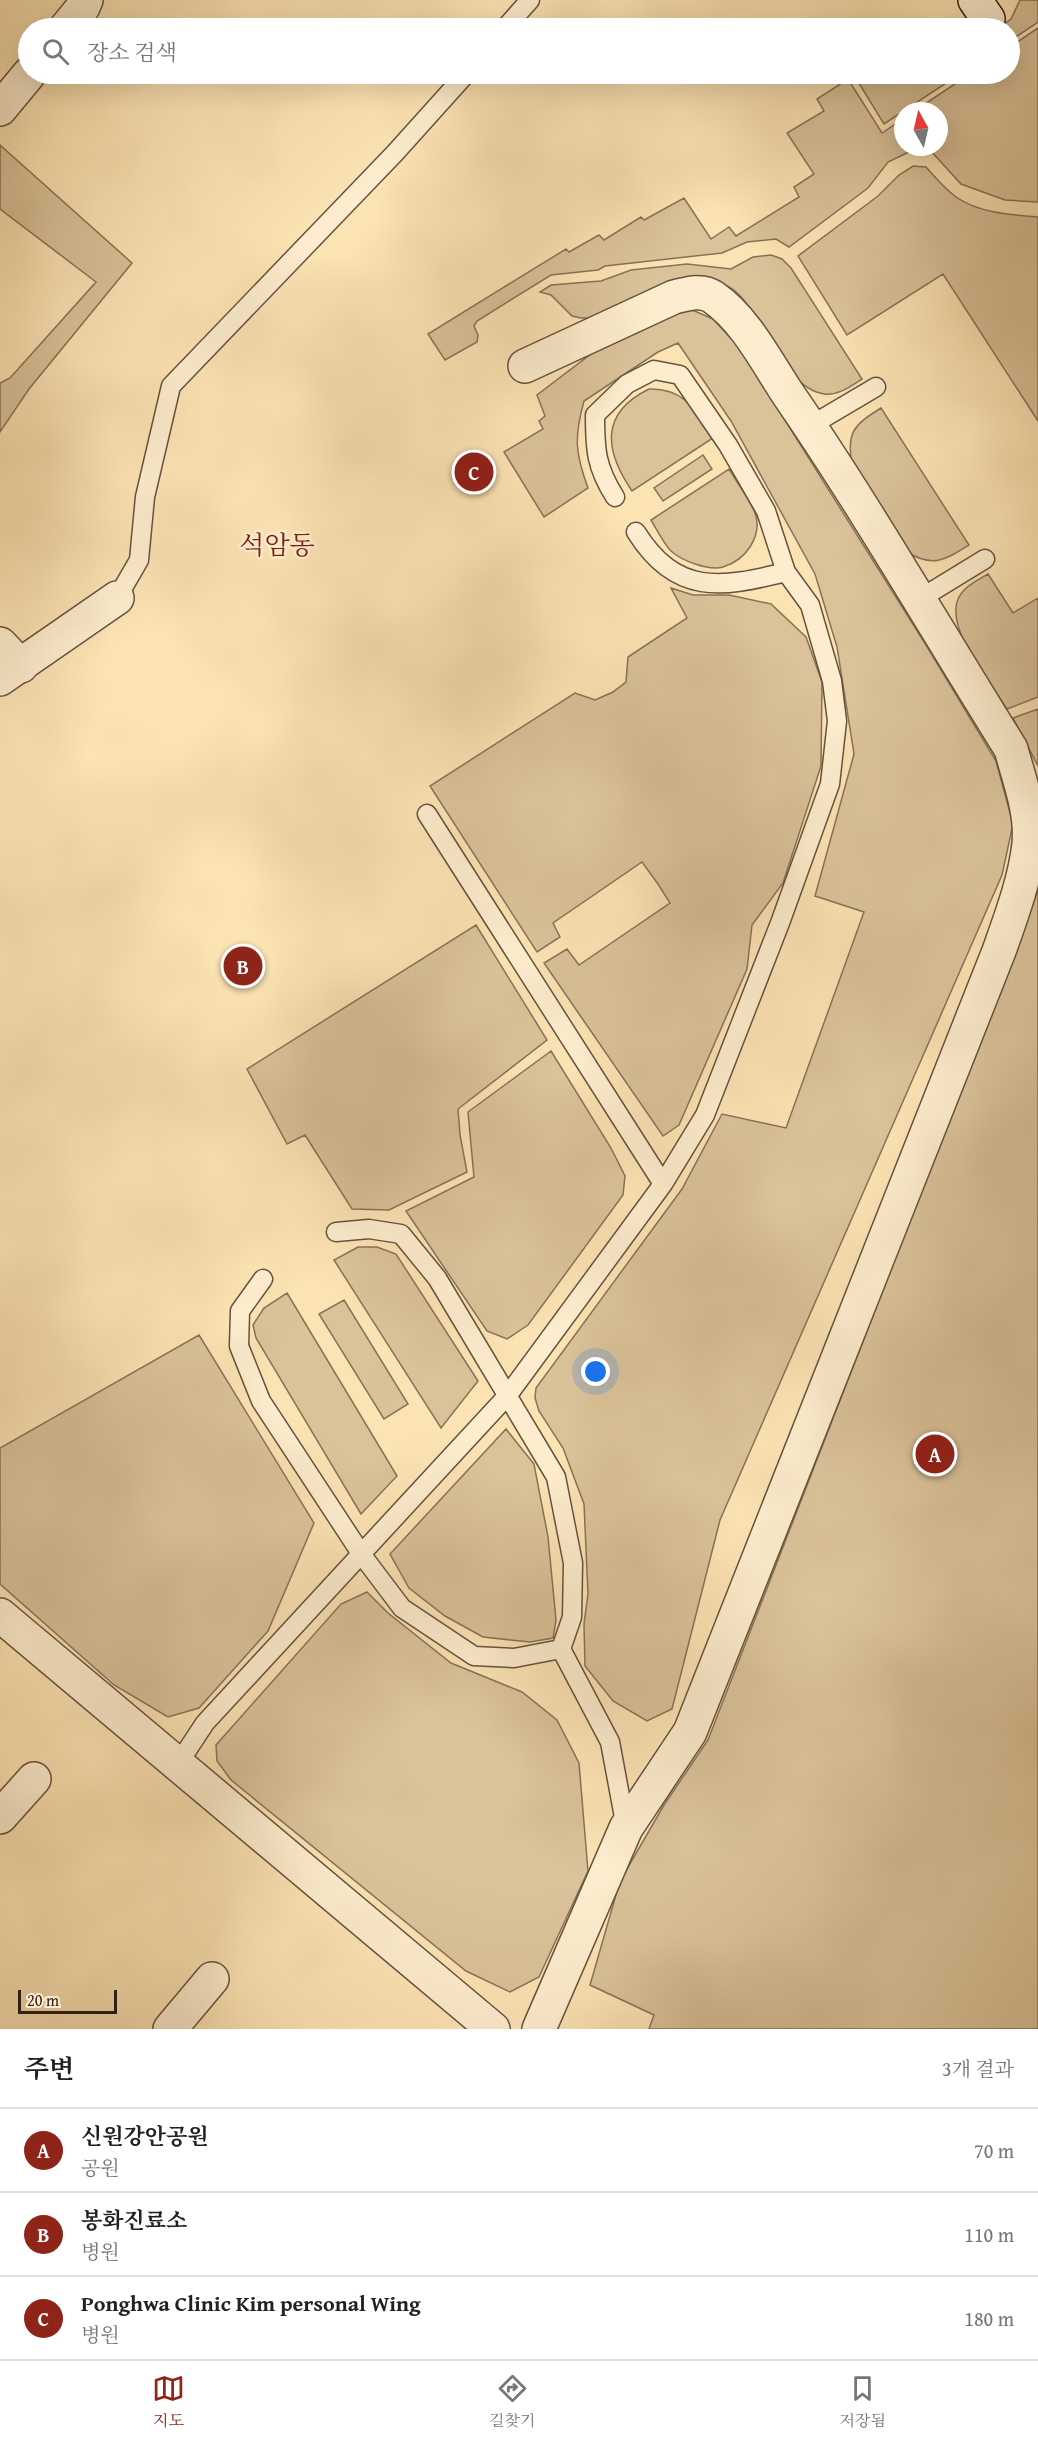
<!DOCTYPE html>
<html lang="ko">
<meta charset="utf-8">
<style>
:root{--surface:#fff;--page:#f6f6f6;--text:#222;--muted:#767676;--line:#e0e0e0;--accent:#8f2418}
body{margin:0;font-family:"Gentium Book Plus","Noto Serif KR",serif;background:var(--page);color:var(--text)}
.compass{position:absolute;left:894px;top:102px;width:54px;height:54px;border-radius:50%;background:var(--surface);box-shadow:0 6px 24px #0002;rotate:352deg}
.scale{position:absolute;left:18px;bottom:15px;width:99px;box-sizing:border-box;padding-left:6px;border:3px solid #342116;border-top:0;font-size:16px;line-height:21px;white-space:nowrap;color:#342116;-webkit-text-stroke:4px #fdedce;paint-order:stroke}
.you{position:absolute;left:596px;top:1372px;width:21px;height:21px;margin:-15px;border:4px solid #fff;border-radius:50%;background:#1a73e8;box-shadow:0 0 0 9px #1a73e833}
.badge{display:grid;place-items:center;width:39px;height:39px;border-radius:50%;background:var(--accent);color:#fff;font-size:20px;font-weight:700}
.pin{position:absolute;translate:-50% -50%;border:3px solid #fff;box-shadow:0 2px 6px #0006}
.list{margin:0;padding:0;list-style:none}
h2{display:flex;justify-content:space-between;align-items:center;height:78px;margin:0;padding:0 24px;font-size:26px}
h2 small{font-size:20px;font-weight:400;color:var(--muted)}
.list li{display:grid;grid-template-columns:39px 1fr auto;gap:18px;align-items:center;box-sizing:border-box;height:84px;padding:0 24px;border-top:2px solid var(--line)}
.list b{display:block;font-size:22px;white-space:nowrap}
.list p{margin:0;font-size:20px;white-space:nowrap;color:var(--muted)}
.list em{font-size:20px;font-style:normal;color:var(--muted)}
.icon{flex:none;width:33px;height:33px;fill:none;stroke:currentColor;stroke-width:2;stroke-linecap:round;stroke-linejoin:round}
.map{position:relative;flex:none;width:1038px;height:2029px;overflow:hidden}
.search{position:absolute;background:var(--surface);box-shadow:0 6px 24px #0002;left:18px;right:18px;top:18px;height:66px;display:flex;align-items:center;gap:15px;box-sizing:border-box;padding:0 21px;border-radius:33px;color:var(--muted);font-size:22px}
.sheet{height:330px;background:var(--surface)}
nav{display:flex;justify-content:space-around;align-items:center;box-sizing:border-box;height:84px;border-top:2px solid var(--line);background:var(--surface);font-size:16px;color:var(--muted)}
nav a{display:grid;justify-items:center;gap:3px}
nav .on{color:var(--accent)}
.map>svg:first-child{display:block}
.green{fill:#dac299;stroke:#877258;stroke-width:1.5}
.lines{fill:none;stroke-linecap:round;stroke-linejoin:round}
.lane-casing{stroke:#66523e;stroke-width:21}
.street-casing{stroke:#66523e;stroke-width:36}
.secondary-casing{stroke:#342116;stroke-width:36}
.lane{stroke:#fdedce;stroke-width:18}
.street{stroke:#fdedce;stroke-width:33}
.secondary{stroke:#fdedce;stroke-width:33}
.labels{text-anchor:middle;stroke-width:5;stroke-linejoin:round;paint-order:stroke}
.quarter-label{font-size:26px;fill:#7a1f14;stroke:#fdedce}
</style>
<div class="map">
<svg width="1038" height="2029" viewBox="0 0 1038 2029">
<rect width="100%" height="100%" fill="#fce3b4"/>
<filter id="stains"><feTurbulence type="fractalNoise" baseFrequency=".00333" numOctaves="4"/><feColorMatrix values="0 0 0 0 .2 0 0 0 0 .09 0 0 0 0 .02 0 0 0 .5 -.17"/></filter>
<radialGradient id="worn" r=".72"><stop offset=".6" stop-color="#630" stop-opacity="0"/><stop offset="1" stop-color="#630" stop-opacity=".3"/></radialGradient>
<path class="green" d="M 1020,0 L 1038,0 L 1038,22 L 1010,41 L 1010,28 L 999,28 L 1011,19 Z
M 1038,28 L 1038,202 L 1005,200 L 961,184 L 930,150 L 913,150 L 888,162 L 868,188 L 789,247 L 776,239 L 747,242 L 722,253 L 605,266 L 598,270 L 551,275 L 477,321 L 474,326 L 478,335 L 477,342 L 445,360 L 428,334 L 566,249 L 569,252 L 599,235 L 604,240 L 641,217 L 644,220 L 684,198 L 711,239 L 729,227 L 736,236 L 799,197 L 794,187 L 814,174 L 787,133 L 824,111 L 817,99 L 848,79 L 882,133 L 903,119 L 903,147 L 939,147 L 939,111 L 914,111 L 970,74 L 1010,74 L 1010,47 Z
M 855,74 L 960,74 L 884,124 L 854,75 Z
M 0,145 L 132,263 L 29,389 L 0,432 L 0,383 L 10,378 L 96,282 L 0,209 Z
M 913,166 L 926,167 C 935,177 945,189 956,197 C 979,213 1011,215 1038,217 L 1038,421 L 943,274 L 847,335 L 798,256 L 878,196 L 899,175 Z
M 771,255 L 782,259 L 791,268 L 862,379 C 851,386 838,396 824,394 C 783,388 765,316 735,291 C 729,286 721,283 714,280 L 594,318 L 581,318 L 572,316 L 551,295 L 540,292 L 551,285 L 601,281 L 631,270 L 687,264 L 731,269 L 753,257 Z
M 690,309 L 713,319 L 739,347 L 926,645 L 996,761 L 1013,824 L 1002,875 L 720,1520 L 672,1709 L 647,1721 L 613,1701 L 585,1666 L 584,1624 L 588,1594 L 584,1504 L 563,1448 L 539,1411 L 535,1398 L 536,1388 L 682,1189 L 722,1114 L 786,1128 L 864,912 L 815,896 L 854,754 L 837,647 L 815,574 L 731,421 L 678,343 L 658,352 L 584,401 C 574,437 575,453 588,488 L 544,517 L 504,452 L 543,429 L 539,421 L 545,416 L 537,395 L 591,354 L 653,322 Z
M 649,389 C 686,388 695,411 713,438 L 632,491 C 604,450 600,413 649,389 Z
M 881,408 L 969,545 C 945,560 933,568 907,552 L 852,465 C 846,432 854,425 881,408 Z
M 703,455 L 712,469 L 663,501 L 654,488 Z
M 729,469 C 737,483 749,498 755,513 C 763,536 746,560 723,567 C 709,571 682,561 671,551 C 663,543 657,530 651,520 Z
M 988,574 L 1013,613 L 1038,598 L 1038,697 L 1007,709 C 991,684 943,627 959,597 C 965,586 978,580 988,574 Z
M 671,588 L 693,595 L 729,595 L 771,604 L 806,637 L 822,682 L 821,766 L 783,883 L 752,925 L 747,969 L 679,1125 L 663,1136 L 544,963 L 567,949 L 579,965 L 670,903 L 658,884 L 642,862 L 553,923 L 560,937 L 537,952 L 430,786 L 575,693 L 595,700 L 613,692 L 626,682 L 628,657 L 687,618 Z
M 1038,709 L 1038,766 L 1013,718 Z
M 1038,891 L 1038,2029 L 649,2029 L 654,2015 L 590,1985 L 620,1881 L 664,1805 L 708,1740 Z
M 476,925 L 547,1040 L 458,1109 L 460,1135 L 467,1172 L 389,1210 L 352,1209 L 305,1135 L 287,1144 L 247,1069 Z
M 551,1051 L 611,1148 L 625,1176 L 623,1195 L 528,1325 L 507,1339 L 487,1331 L 406,1211 L 474,1177 L 468,1112 Z
M 358,1247 L 377,1247 L 396,1254 L 478,1381 L 441,1428 L 334,1260 Z
M 287,1293 L 397,1476 L 361,1514 L 256,1338 L 253,1325 L 264,1308 Z
M 344,1300 L 408,1404 L 384,1419 L 319,1314 Z
M 199,1335 L 314,1523 L 268,1631 L 199,1708 L 168,1717 L 114,1685 L 0,1584 L 0,1448 Z
M 506,1429 L 534,1464 L 548,1537 L 556,1620 L 553,1638 L 530,1642 L 483,1637 L 445,1616 L 409,1588 L 390,1554 Z
M 367,1592 L 388,1613 L 451,1663 L 522,1692 L 557,1720 L 579,1763 L 588,1871 L 539,1977 L 510,1992 L 466,1971 L 231,1780 L 217,1761 L 216,1745 L 341,1604 Z"/>
<g class="lines">
<defs>
<path id="lane" d="M 505,28 L 530,0
M 810,426 L 876,387
M 636,532 C 676,596 721,588 786,572
M 117,598 L 139,560 L 145,497 L 171,386 L 395,153 L 466,74
M 918,600 L 985,559
M 427,814 L 663,1184
M 263,1279 L 240,1311 L 239,1346 L 261,1401 L 362,1555 L 402,1608 L 474,1656 L 514,1658 L 561,1649 L 572,1617 L 573,1563 L 556,1477 L 437,1278 L 401,1234 L 369,1229 L 336,1232
M 561,1649 L 610,1742 L 626,1828
M 178,1764 L 205,1723 L 508,1395 L 663,1184 L 705,1115 L 780,923 L 830,784 L 837,721 L 832,681 L 810,605 L 786,572 L 766,511 L 728,445 L 680,375 L 654,370 L 627,384 L 595,415 C 595,450 596,467 615,497"/>
<path id="street" d="M 66,28 L 83,7 L 86,0
M 0,109 L 29,74
M 525,366 L 674,297 C 687,294 701,289 713,297 C 746,320 766,361 788,394 C 867,509 937,631 1011,749 C 1019,779 1032,812 1029,844 C 1025,880 1011,917 999,951 L 690,1732 L 626,1828 L 539,2029
M 0,644 L 21,666
M 0,679 L 117,598
M 0,1615 L 493,2029
M 0,1817 L 34,1779
M 170,2029 L 212,1979"/>
<path id="secondary" d="M 975,0 L 988,19"/>
</defs>
<use href="#lane" class="lane-casing"/>
<use href="#street" class="street-casing"/>
<use href="#secondary" class="secondary-casing"/>
<use href="#lane" class="lane"/>
<use href="#street" class="street"/>
<use href="#secondary" class="secondary"/>
</g>
<g class="labels">
<g class="quarter-label">
<text x="277" y="554">석암동</text>
</g>
</g>
<rect width="100%" height="100%" filter="url(#stains)"/>
<rect width="100%" height="100%" fill="url(#worn)"/>
</svg>
<svg class="compass" viewBox="-18 -18 36 36"><path d="M0-13l5 13h-10z" fill="#e53935"/><path d="M0 13l5-13h-10z" fill="#767676"/></svg>
<div class="scale">20 m</div>
<div class="you"></div>
<div class="pin badge" style="left:935px;top:1454px">A</div>
<div class="pin badge" style="left:243px;top:966px">B</div>
<div class="pin badge" style="left:474px;top:472px">C</div>
<div class="search"><svg class="icon" aria-label="search" viewBox="0 0 24 24"><circle cx="10" cy="10" r="6"/><path d="M15 15l6 6"/></svg>장소 검색</div>
</div>
<section class="sheet">
<h2>주변<small>3개 결과</small></h2>
<ul class="list">
<li><span class="badge">A</span><div><b>신원강안공원</b><p>공원</p></div><em>70 m</em></li>
<li><span class="badge">B</span><div><b>봉화진료소</b><p>병원</p></div><em>110 m</em></li>
<li><span class="badge">C</span><div><b>Ponghwa Clinic Kim personal Wing</b><p>병원</p></div><em>180 m</em></li>
</ul>
</section>
<nav>
<a class="on"><svg class="icon" aria-label="map" viewBox="0 0 24 24"><path d="M3 6l6-2 6 2 6-2v14l-6 2-6-2-6 2zM9 4v14M15 6v14"/></svg>지도</a>
<a><svg class="icon" aria-label="directions" viewBox="0 0 24 24"><path d="M12 3l9 9-9 9-9-9zM9 14v-3h6M13 9l2 2-2 2"/></svg>길찾기</a>
<a><svg class="icon" aria-label="saved" viewBox="0 0 24 24"><path d="M7 4h10v16l-5-4-5 4z"/></svg>저장됨</a>
</nav>
